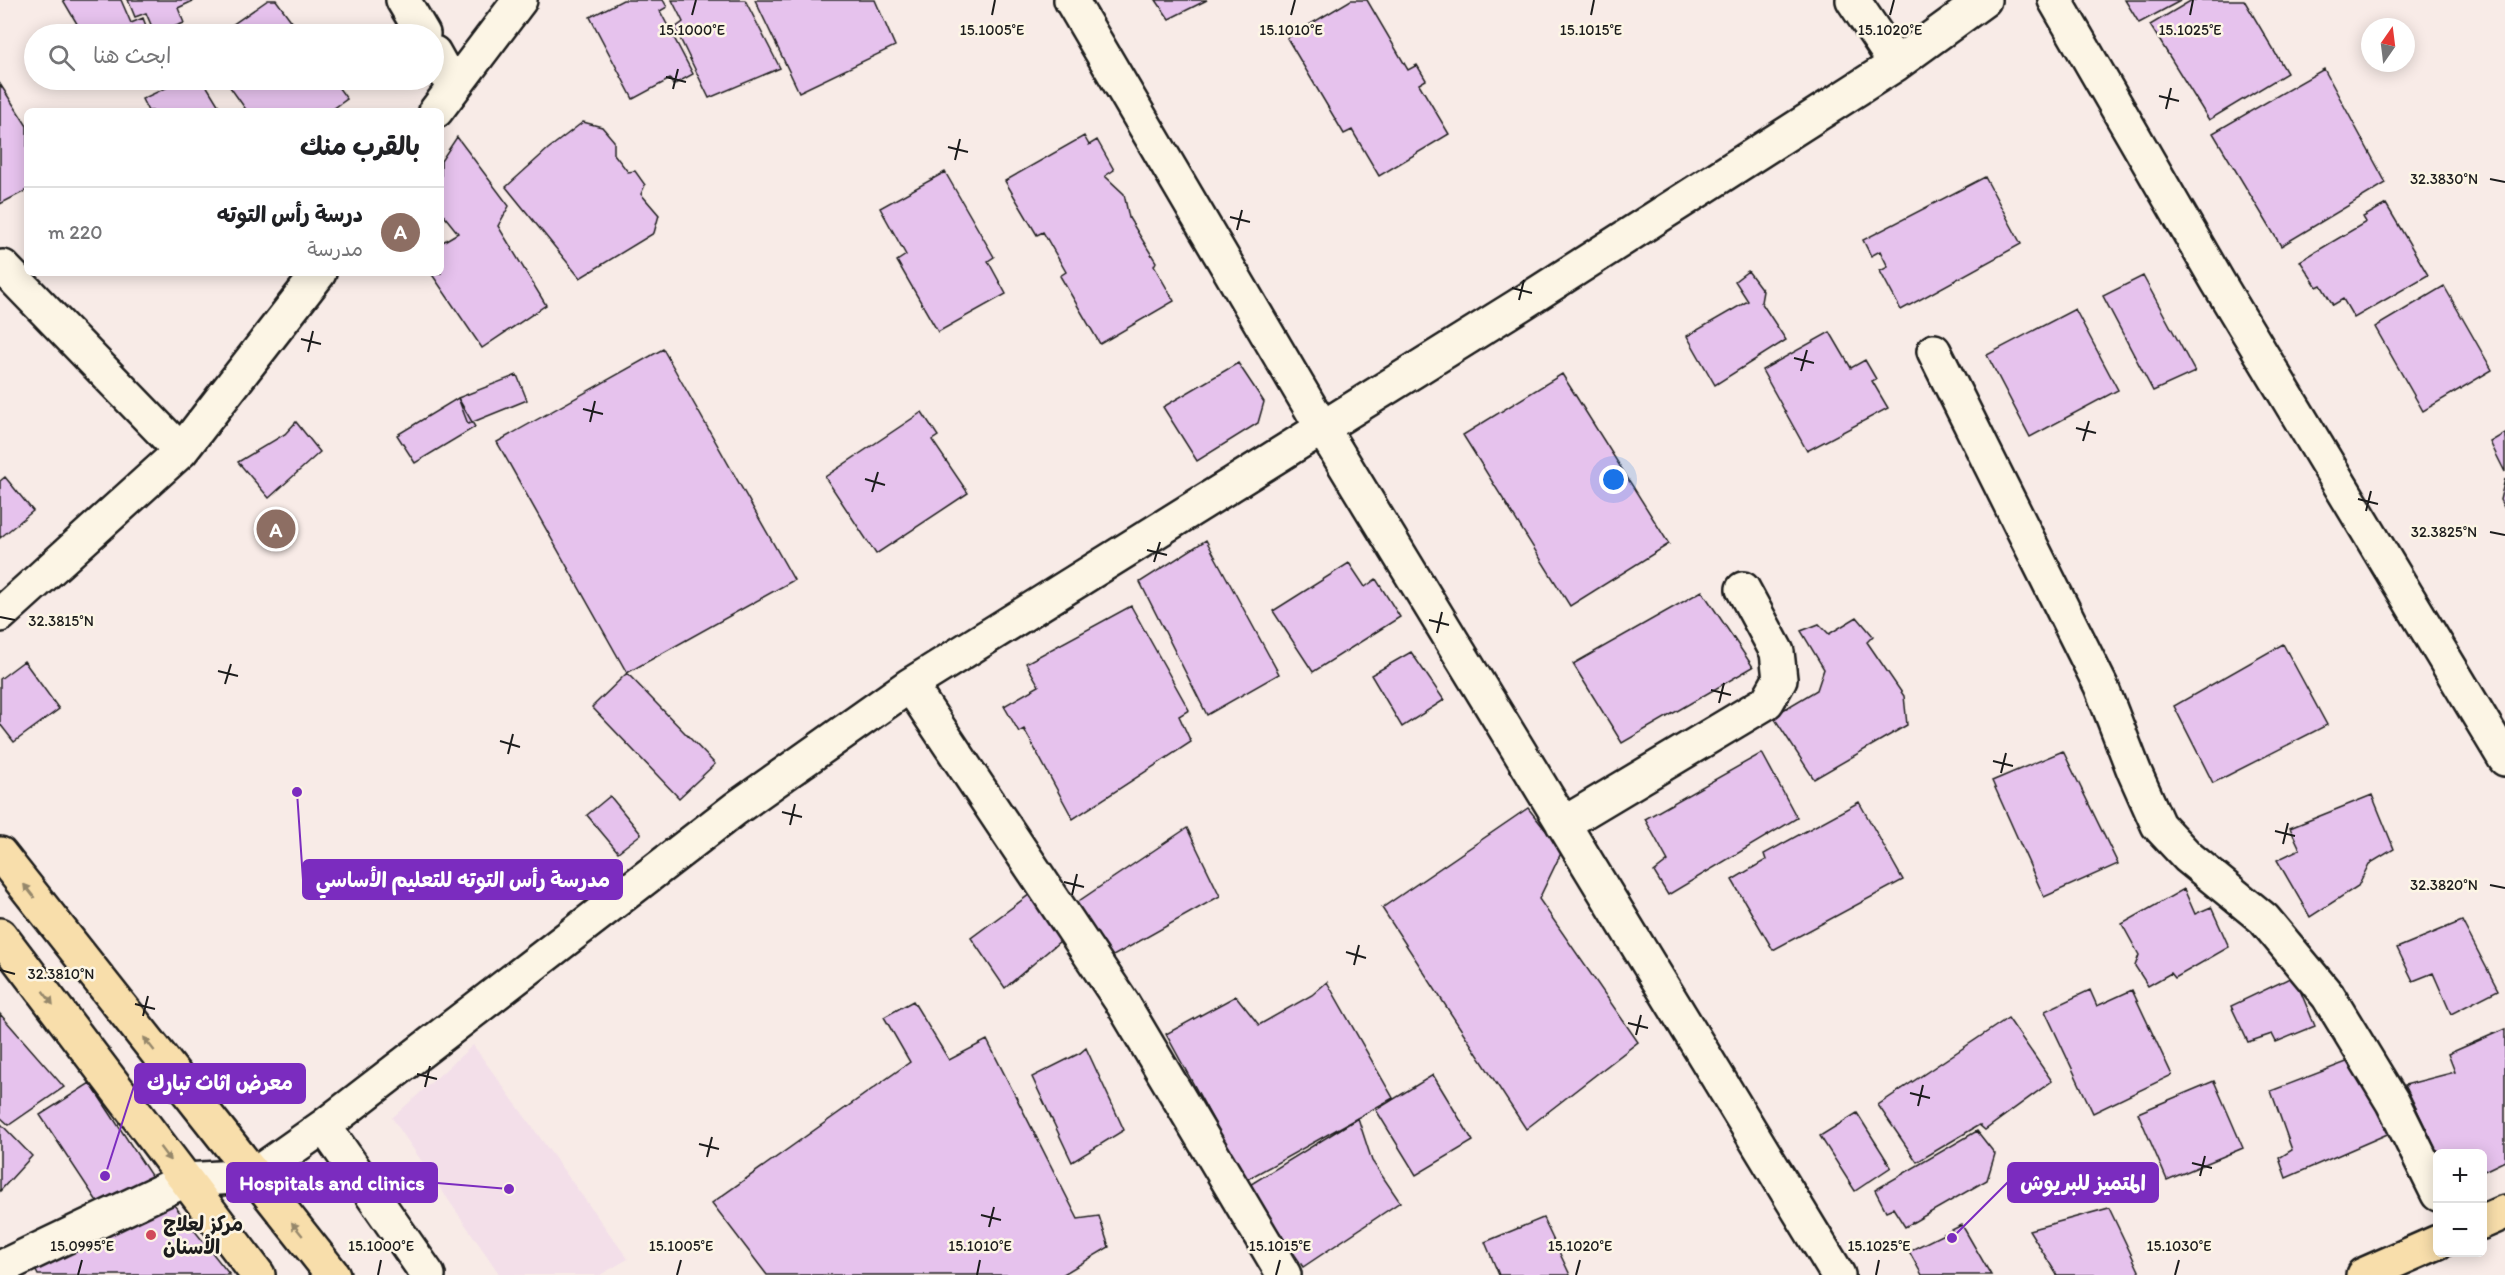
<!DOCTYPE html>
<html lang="ar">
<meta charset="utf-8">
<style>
:root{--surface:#fff;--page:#f2f2f2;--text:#202124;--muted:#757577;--line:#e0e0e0;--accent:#d1495b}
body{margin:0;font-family:Itim,"Playpen Sans Arabic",sans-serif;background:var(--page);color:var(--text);direction:rtl}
.controls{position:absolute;right:18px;bottom:18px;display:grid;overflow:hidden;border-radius:9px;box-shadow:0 3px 15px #0003}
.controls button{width:54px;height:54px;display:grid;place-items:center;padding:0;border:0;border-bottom:2px solid var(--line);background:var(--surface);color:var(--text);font:30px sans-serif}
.compass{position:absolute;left:2361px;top:18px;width:54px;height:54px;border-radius:50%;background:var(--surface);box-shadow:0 3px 15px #0003;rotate:14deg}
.you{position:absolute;left:1614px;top:480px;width:21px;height:21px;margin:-15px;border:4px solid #fff;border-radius:50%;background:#1a73e8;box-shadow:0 0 0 9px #1a73e833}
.badge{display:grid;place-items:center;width:39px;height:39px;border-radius:50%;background:var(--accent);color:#fff;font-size:20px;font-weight:700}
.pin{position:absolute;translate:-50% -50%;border:3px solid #fff;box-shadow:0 2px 6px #0006}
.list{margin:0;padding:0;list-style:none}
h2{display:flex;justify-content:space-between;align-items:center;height:78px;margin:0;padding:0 24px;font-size:26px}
h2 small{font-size:20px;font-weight:400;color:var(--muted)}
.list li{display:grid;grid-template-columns:39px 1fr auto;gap:18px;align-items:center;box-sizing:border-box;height:90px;padding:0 24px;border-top:2px solid var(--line)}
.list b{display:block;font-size:22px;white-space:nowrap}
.list p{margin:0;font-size:20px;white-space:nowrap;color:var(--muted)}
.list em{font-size:20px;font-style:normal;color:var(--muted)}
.icon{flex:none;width:33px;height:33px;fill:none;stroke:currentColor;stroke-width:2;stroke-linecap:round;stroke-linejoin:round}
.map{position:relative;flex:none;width:2505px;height:1275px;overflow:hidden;direction:ltr}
.search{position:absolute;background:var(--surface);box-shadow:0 3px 15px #0003;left:24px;top:24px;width:420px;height:66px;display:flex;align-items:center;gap:15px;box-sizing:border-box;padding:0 21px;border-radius:33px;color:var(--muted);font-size:22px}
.panel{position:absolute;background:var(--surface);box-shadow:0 3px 15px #0003;left:24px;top:108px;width:420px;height:168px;border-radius:9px;direction:rtl}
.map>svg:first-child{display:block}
.built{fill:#f3dfe9}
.building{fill:#e6c2ed;stroke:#1c1c1c;stroke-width:1.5}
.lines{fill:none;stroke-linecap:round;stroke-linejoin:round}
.minor-casing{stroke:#1c1c1c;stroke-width:38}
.major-casing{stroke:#1c1c1c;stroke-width:38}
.minor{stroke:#fcf5e5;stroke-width:33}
.major{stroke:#f8deab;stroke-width:33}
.oneway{fill:#95876b}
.ticks{fill:none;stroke:#1c1c1c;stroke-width:2}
.poi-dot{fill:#d1495b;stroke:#fcf5e5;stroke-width:2}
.labels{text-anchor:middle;stroke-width:5;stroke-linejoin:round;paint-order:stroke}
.poi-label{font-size:20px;font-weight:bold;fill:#1c1c1c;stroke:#fcf5e5;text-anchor:start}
.ticks-label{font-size:15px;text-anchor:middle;fill:#1c1c1c;stroke:#fcf5e5;stroke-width:5;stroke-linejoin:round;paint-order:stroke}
.leader{fill:none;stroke:#7b2cbf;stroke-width:2}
.callout-dot{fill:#7b2cbf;stroke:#fcf5e5;stroke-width:2}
.callout{fill:#7b2cbf;stroke:#7b2cbf;stroke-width:2}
.callout-label{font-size:21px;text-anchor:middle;font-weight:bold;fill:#fff}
</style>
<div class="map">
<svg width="2505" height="1275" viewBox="0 0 2505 1275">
<rect width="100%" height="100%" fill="#f8ebe7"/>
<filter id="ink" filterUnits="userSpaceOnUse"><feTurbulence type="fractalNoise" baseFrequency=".0167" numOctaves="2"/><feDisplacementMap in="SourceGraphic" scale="12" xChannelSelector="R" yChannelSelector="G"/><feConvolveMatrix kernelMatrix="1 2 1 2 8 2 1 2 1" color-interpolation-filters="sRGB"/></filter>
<g filter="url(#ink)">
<path class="built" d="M 473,1045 L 628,1259 L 600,1275 L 500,1275 L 392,1118 Z"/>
<path class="building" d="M 63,0 L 121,0 L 131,23 L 143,18 L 149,34 L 83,34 Z
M 128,0 L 195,0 L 178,8 L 184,23 L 155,34 L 146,13 L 135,17 Z
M 268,0 L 276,0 L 301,34 L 219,34 Z
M 623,0 L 663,0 L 667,7 L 660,11 L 693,74 L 673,85 L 670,79 L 633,99 L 590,17 Z
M 672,0 L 745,0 L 780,68 L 709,98 L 675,28 L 683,22 Z
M 755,0 L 875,0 L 895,46 L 799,92 Z
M 1156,0 L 1207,0 L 1169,19 Z
M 1351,0 L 1367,0 L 1408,70 L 1417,65 L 1426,80 L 1419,84 L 1449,134 L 1379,176 L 1352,130 L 1344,134 L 1287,38 Z
M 2125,0 L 2182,0 L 2139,23 Z
M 2192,0 L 2244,0 L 2287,73 L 2209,120 L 2150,25 Z
M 2324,69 L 2386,183 L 2281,246 L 2213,133 Z
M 183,80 L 203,80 L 222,111 L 148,111 L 142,99 Z
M 225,80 L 333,80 L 347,99 L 330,111 L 247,111 Z
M 0,84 L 27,126 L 27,190 L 0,204 Z
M 583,122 L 602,127 L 614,141 L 614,154 L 628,172 L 635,171 L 645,185 L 641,194 L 659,215 L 654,233 L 580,278 L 506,187 L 548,149 Z
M 1084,136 L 1089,145 L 1097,140 L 1114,170 L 1105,176 L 1124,194 L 1129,218 L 1156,262 L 1154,266 L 1174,301 L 1100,344 L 1060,276 L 1066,272 L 1043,232 L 1037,235 L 1005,181 Z
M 457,137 L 509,206 L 498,226 L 546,305 L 482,348 L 431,273 L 441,273 L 441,243 L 458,233 L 441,212 L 441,161 Z
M 945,172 L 994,257 L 988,261 L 1006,294 L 938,332 L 897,261 L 906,255 L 880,208 Z
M 1985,177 L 2021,244 L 1901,310 L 1880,271 L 1888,267 L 1880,251 L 1871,256 L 1863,240 Z
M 2386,204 L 2428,275 L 2354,318 L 2343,299 L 2333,305 L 2321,285 L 2317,287 L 2300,261 L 2366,222 L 2363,217 Z
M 1748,271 L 1763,291 L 1761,302 L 1786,340 L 1715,385 L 1687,336 L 1748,301 L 1735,281 Z
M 2143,276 L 2195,372 L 2153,391 L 2103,296 Z
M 2444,286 L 2492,370 L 2423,411 L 2375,327 Z
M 2075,309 L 2118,390 L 2030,437 L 1987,355 Z
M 1830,332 L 1851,368 L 1865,360 L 1876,379 L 1872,381 L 1888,408 L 1807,451 L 1762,370 Z
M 663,349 L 794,580 L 627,673 L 497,442 Z
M 1238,363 L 1264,402 L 1258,423 L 1197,461 L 1163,407 Z
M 1562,374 L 1669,544 L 1570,606 L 1463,435 Z
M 517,375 L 527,400 L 468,424 L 458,398 Z
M 458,398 L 475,427 L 415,463 L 397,435 Z
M 922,412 L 938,436 L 932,440 L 968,493 L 876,554 L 825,477 Z
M 296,422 L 320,452 L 269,498 L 238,462 L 285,434 Z
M 2505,433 L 2505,472 L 2490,442 Z
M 5,477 L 33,511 L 0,538 L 0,481 Z
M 2505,479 L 2505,509 L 2500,500 Z
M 1206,540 L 1279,674 L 1207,715 L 1140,582 Z
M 1349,563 L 1365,587 L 1376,579 L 1400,617 L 1313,672 L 1273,611 Z
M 1702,591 L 1753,667 L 1622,743 L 1573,664 Z
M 1131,606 L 1189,710 L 1179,716 L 1191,742 L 1073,819 L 1024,729 L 1019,732 L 1004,706 L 1039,686 L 1026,663 Z
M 1857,617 L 1873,636 L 1867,642 L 1904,696 L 1907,725 L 1814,779 L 1773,716 L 1817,690 L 1824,669 L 1801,631 L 1819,624 L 1829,634 Z
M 2283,644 L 2327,725 L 2213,783 L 2174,706 Z
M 1411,652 L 1444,700 L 1402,727 L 1371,675 Z
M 24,661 L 59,709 L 14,742 L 0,724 L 0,679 Z
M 627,673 L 715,764 L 679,798 L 592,707 Z
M 2063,751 L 2118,864 L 2044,897 L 1992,781 Z
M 1762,753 L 1797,818 L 1668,895 L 1654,872 L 1668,861 L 1645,819 Z
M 2372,795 L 2394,849 L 2369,864 L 2358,886 L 2310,917 L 2277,860 L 2300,849 L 2290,828 Z
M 610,796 L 641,834 L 618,852 L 587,815 Z
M 1859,802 L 1903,880 L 1773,950 L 1732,880 L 1766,860 L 1764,854 Z
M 1528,808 L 1562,851 L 1539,899 L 1638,1042 L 1526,1129 L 1382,908 Z
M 1187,828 L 1220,896 L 1106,960 L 1073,905 Z
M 1037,889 L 1060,941 L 1005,988 L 971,938 Z
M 2184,889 L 2195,914 L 2211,907 L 2229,947 L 2175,978 L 2171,973 L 2148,986 L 2135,966 L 2139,955 L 2122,924 Z
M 2462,921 L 2498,990 L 2451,1014 L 2433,973 L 2413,981 L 2397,948 Z
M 2294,976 L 2315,1026 L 2276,1042 L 2272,1034 L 2248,1042 L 2231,1006 Z
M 1327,982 L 1393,1098 L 1246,1180 L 1166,1034 L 1236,996 L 1259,1025 L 1312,995 Z
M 2090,990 L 2097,1006 L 2132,990 L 2172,1075 L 2093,1113 L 2045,1011 Z
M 913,1001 L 949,1060 L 987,1040 L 1078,1219 L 1099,1216 L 1109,1247 L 1062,1275 L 767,1275 L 712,1203 L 910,1062 L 884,1017 Z
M 0,1014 L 64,1087 L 9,1125 L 0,1117 Z
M 2008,1018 L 2052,1081 L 1985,1130 L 1979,1125 L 1917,1162 L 1878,1105 Z
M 2505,1029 L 2505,1161 L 2482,1172 L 2482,1154 L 2438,1154 L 2405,1085 L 2455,1072 L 2448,1054 Z
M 1086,1048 L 1124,1130 L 1072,1162 L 1032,1077 L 1080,1053 Z
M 2357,1058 L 2392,1132 L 2286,1178 L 2279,1158 L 2292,1150 L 2271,1091 Z
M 1433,1075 L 1473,1141 L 1416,1175 L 1376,1110 Z
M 2214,1081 L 2243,1148 L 2167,1180 L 2138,1113 Z
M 90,1083 L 156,1183 L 106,1215 L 40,1115 Z
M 1857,1113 L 1891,1167 L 1855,1191 L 1820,1136 Z
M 1358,1118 L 1372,1161 L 1400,1202 L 1303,1267 L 1248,1186 Z
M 0,1123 L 32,1156 L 0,1191 Z
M 1977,1131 L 1995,1154 L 1987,1180 L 1905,1227 L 1893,1208 L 1886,1211 L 1875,1190 Z
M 174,1205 L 230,1275 L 38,1275 L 33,1265 Z
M 2109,1208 L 2141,1275 L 2057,1275 L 2029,1230 Z
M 1543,1218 L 1570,1275 L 1499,1275 L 1485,1242 Z
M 1962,1225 L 1991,1275 L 1922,1275 L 1909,1251 Z"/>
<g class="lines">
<defs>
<path id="minor" d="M 403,0 L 423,34
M 1071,0 L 1323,429 L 1838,1275
M 1853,0 L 1896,64
M 2055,0 L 2218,282 L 2505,759
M 434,53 L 453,87
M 436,111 L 520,0
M 3,267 L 181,451
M 1934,351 L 2101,686 L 2134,771 L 2158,825 L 2188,857 L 2264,919 L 2328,996 L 2393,1103 L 2438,1194
M 0,615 L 181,451 L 319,273
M 910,685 L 1123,1004 L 1284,1275
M 1563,824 L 1767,702 L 1780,679 L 1777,652 L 1743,589
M 324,1126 L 428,1275
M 0,1268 L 185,1180 L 253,1176 L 324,1126 L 735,809 L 910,685 L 1521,304 L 1896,64 L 1984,0"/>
<path id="major" d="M 0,854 L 333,1275
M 0,935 L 258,1275
M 2482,1222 L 2505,1212
M 2363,1275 L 2438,1242"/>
</defs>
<use href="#minor" class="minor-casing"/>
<use href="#major" class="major-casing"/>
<use href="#minor" class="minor"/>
<use href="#major" class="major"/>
</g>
<defs><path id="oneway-solid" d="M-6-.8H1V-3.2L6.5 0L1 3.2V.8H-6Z" transform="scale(1.5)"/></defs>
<g class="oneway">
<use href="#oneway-solid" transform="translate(29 891) rotate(-128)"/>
<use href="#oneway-solid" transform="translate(48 998) rotate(53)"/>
<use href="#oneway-solid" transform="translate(149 1044) rotate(-128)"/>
<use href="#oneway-solid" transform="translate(165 1154) rotate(53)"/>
<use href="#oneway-solid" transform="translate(297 1229) rotate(-129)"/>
</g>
</g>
<path class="ticks" d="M 692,15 L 696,0M 992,15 L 995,0M 1291,15 L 1295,0M 1591,15 L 1594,0M 1890,15 L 1894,0M 2190,15 L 2193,0M 666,77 L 686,82M 673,89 L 678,69M 2159,96 L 2179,101M 2166,109 L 2171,88M 948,147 L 968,152M 955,160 L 960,139M 2490,179 L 2505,182M 1230,217 L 1250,222M 1237,230 L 1242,210M 1512,288 L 1532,293M 1519,300 L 1524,280M 301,339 L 321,344M 308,352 L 313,331M 1794,358 L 1814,363M 1801,371 L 1807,350M 583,409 L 603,414M 590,422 L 595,401M 2076,428 L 2096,433M 2083,441 L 2089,421M 865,479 L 885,485M 872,492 L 878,472M 2358,499 L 2378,504M 2366,511 L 2371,491M 2490,532 L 2505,535M 1147,550 L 1167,555M 1154,562 L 1160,542M 0,617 L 15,620M 1429,620 L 1449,625M 1437,633 L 1442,612M 218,671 L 238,676M 225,684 L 231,664M 1711,690 L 1731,695M 1719,703 L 1724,683M 500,741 L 520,747M 508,754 L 513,734M 1993,761 L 2013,766M 2001,773 L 2006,753M 782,812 L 802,817M 790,825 L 795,804M 2275,831 L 2295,836M 2283,844 L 2288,823M 1064,882 L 1084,887M 2490,885 L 2505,888M 1072,895 L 1077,874M 1346,952 L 1366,958M 1354,965 L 1359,945M 0,970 L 15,974M 135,1004 L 155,1009M 143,1016 L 148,996M 1628,1023 L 1648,1028M 1636,1035 L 1641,1015M 417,1074 L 437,1079M 425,1087 L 430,1066M 1910,1093 L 1930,1098M 1918,1106 L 1923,1085M 699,1144 L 719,1149M 707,1157 L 712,1137M 2192,1163 L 2212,1168M 2200,1176 L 2205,1156M 981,1215 L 1001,1220M 989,1227 L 994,1207M 78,1275 L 82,1260M 378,1275 L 381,1260M 677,1275 L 681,1260M 977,1275 L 980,1260M 1276,1275 L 1280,1260M 1576,1275 L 1580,1260M 1876,1275 L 1879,1260M 2175,1275 L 2179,1260"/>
<circle class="poi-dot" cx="151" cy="1235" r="6"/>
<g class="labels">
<g class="poi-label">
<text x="163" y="1231">مركز لعلاج<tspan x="163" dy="23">الأسنان</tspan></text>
</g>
</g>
<g class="ticks-label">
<text x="692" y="35">15.1000°E</text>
<text x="992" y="35">15.1005°E</text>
<text x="1291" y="35">15.1010°E</text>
<text x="1591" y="35">15.1015°E</text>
<text x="1890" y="35">15.1020°E</text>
<text x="2190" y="35">15.1025°E</text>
<text x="2444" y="184">32.3830°N</text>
<text x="2444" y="537">32.3825°N</text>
<text x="61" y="626">32.3815°N</text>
<text x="2444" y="890">32.3820°N</text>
<text x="61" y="979">32.3810°N</text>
<text x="82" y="1251">15.0995°E</text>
<text x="381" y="1251">15.1000°E</text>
<text x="681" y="1251">15.1005°E</text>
<text x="980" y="1251">15.1010°E</text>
<text x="1280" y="1251">15.1015°E</text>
<text x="1580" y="1251">15.1020°E</text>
<text x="1879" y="1251">15.1025°E</text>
<text x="2179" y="1251">15.1030°E</text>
</g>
<path class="leader" d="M297 792L303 880M105 1176L135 1083M1952 1238L2008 1182M509 1189L437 1183"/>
<g class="callout-dot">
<circle cx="297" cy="792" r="6"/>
<circle cx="105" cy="1176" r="6"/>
<circle cx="1952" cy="1238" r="6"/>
<circle cx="509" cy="1189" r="6"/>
</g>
<g class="callout">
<rect x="303" y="860" width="319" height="39" rx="6"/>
<rect x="135" y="1064" width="170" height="39" rx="6"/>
<rect x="2008" y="1163" width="150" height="39" rx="6"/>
<rect x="227" y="1163" width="210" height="39" rx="6"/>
</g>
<g class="callout-label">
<text x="463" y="887">مدرسة رأس التوته للتعليم الأساسي</text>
<text x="220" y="1090">معرض اثاث تبارك</text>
<text x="2083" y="1190">المتميز للبريوش</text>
<text x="332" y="1190">Hospitals and clinics</text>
</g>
</svg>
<div class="controls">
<button>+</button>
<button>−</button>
</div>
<svg class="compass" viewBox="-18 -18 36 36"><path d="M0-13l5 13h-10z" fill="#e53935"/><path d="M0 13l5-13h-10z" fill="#757577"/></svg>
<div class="you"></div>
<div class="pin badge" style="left:276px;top:529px;background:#8d6e63">A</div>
<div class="search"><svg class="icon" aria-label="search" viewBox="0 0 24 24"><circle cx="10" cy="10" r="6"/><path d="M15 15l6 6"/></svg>ابحث هنا</div>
<section class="panel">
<h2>بالقرب منك<small></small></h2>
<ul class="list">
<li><span class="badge" style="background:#8d6e63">A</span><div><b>درسة رأس التوته</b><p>مدرسة</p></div><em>220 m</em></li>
</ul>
</section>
</div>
